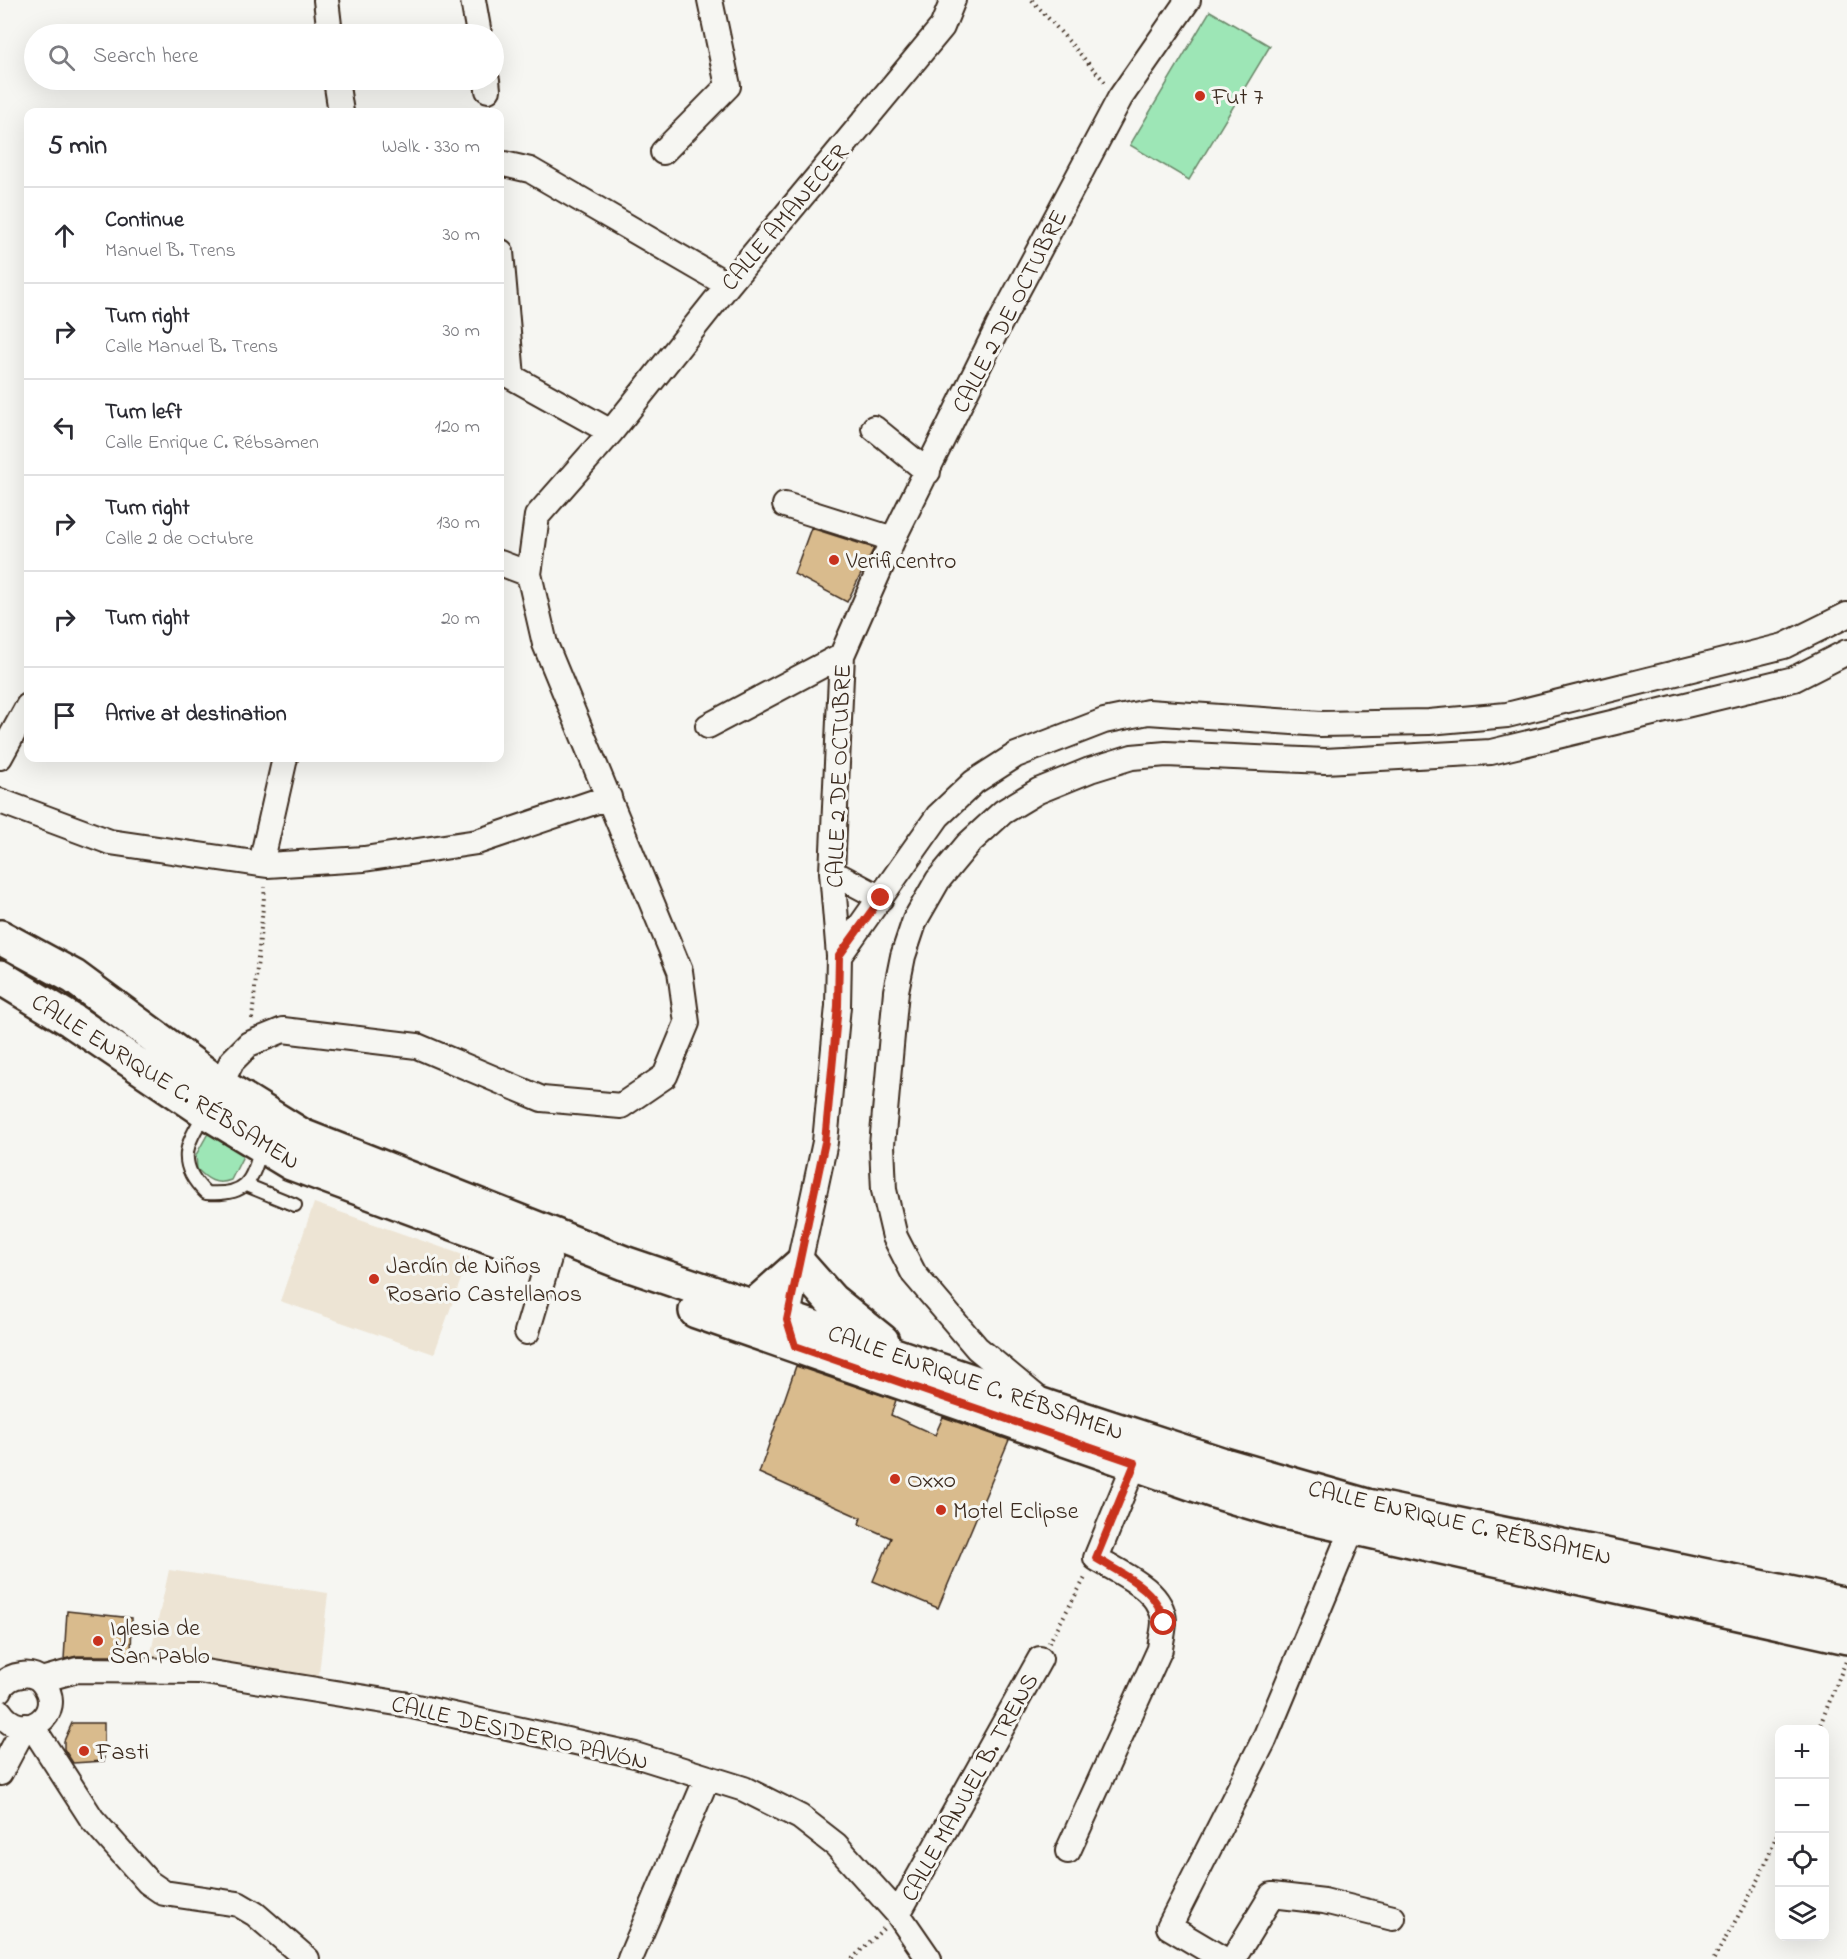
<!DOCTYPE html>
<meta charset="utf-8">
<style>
:root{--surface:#fff;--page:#f7f7f7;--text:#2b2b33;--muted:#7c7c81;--line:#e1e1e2}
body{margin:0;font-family:"Indie Flower",sans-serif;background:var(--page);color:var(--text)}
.controls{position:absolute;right:18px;bottom:18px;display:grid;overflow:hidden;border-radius:12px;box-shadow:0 6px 24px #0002}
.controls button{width:54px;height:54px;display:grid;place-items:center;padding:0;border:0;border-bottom:2px solid var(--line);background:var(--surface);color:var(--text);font:30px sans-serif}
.stop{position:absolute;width:18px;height:18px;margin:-14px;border:4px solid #c8321e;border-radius:50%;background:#fff}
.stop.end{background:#c8321e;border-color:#fff;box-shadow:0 2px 6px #0008}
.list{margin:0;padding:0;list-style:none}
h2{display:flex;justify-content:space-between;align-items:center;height:78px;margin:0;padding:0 24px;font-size:26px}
h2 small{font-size:20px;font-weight:400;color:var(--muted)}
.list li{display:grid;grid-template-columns:39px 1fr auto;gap:18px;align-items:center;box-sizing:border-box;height:96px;padding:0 24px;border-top:2px solid var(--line)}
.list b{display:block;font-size:22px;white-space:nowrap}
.list p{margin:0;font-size:20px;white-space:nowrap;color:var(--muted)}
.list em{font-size:20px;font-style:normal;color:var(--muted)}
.icon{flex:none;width:33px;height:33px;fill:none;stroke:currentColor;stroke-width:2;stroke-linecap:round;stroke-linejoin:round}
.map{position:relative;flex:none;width:1847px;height:1959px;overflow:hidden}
.search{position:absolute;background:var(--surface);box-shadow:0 6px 24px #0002;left:24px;top:24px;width:480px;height:66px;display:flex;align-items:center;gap:15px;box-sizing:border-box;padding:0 21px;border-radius:33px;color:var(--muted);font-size:22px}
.panel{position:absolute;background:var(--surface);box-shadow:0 6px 24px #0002;left:24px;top:108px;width:480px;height:654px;border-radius:12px}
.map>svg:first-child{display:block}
.built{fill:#ede4d4}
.green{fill:#9de6b6;stroke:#6c886a;stroke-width:1.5}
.building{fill:#d9bb8d;stroke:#3b2a1e;stroke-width:1.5}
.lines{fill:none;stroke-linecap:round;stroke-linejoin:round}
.service-casing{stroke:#3b2a1e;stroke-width:16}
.minor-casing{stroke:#3b2a1e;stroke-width:28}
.secondary-casing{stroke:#3b2a1e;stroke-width:38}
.path{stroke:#3b2a1e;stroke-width:4;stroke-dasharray:1.5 4.5;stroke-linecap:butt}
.service{stroke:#f6f6f2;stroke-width:12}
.minor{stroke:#f6f6f2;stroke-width:24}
.secondary{stroke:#f6f6f2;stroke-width:33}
.route{stroke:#c8321e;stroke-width:8}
.poi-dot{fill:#c8321e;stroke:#f6f6f2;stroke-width:2}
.labels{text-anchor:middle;stroke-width:6;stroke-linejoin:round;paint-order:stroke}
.poi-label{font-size:24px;fill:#3b2a1e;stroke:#f6f6f2;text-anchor:start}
.street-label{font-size:24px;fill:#3b2a1e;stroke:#f6f6f2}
</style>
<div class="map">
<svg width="1847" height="1959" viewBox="0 0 1847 1959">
<rect width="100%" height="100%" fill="#f6f6f2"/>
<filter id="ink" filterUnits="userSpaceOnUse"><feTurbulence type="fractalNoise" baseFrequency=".0167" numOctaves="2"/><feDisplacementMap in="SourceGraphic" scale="12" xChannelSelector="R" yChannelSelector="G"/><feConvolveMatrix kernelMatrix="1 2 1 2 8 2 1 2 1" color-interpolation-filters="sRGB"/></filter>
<g filter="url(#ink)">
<path class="built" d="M 314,1203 L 469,1257 L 434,1354 L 280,1301 Z
M 169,1570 L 328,1593 L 318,1683 L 149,1661 Z"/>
<path class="green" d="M 1210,11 L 1270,46 L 1189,180 L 1130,145 Z
M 211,1128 L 247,1148 L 231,1180 C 216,1186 207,1179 197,1169 L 196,1155 Z"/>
<path class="building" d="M 811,528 L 874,548 L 847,602 L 794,574 Z
M 796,1366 L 896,1400 L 891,1415 L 935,1435 L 943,1417 L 1009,1440 L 938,1608 L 873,1581 L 891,1538 L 859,1524 L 861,1518 L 759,1473 Z
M 67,1611 L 132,1618 L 131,1656 L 77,1656 L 64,1659 Z
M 72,1723 L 104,1723 L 104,1761 L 73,1763 L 64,1749 L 64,1741 Z"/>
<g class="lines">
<defs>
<path id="service" d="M 206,1113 C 184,1144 177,1165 206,1193 C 245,1196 253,1183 261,1146
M 246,1185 L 295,1205"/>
<path id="minor" d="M 326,0 L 330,34
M 473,0 L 479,34
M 336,80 L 341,112
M 487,80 L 488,90
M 663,152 L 728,86 L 710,0
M 504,164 L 530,170 L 728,285
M 501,252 L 512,377 L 611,432
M 874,428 L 928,472
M 785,505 L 893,539
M 500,563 L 529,574
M 708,726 L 842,655
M 0,757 L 28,706
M 0,801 L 110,842 L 267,865 L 364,859 L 477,842 L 609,797
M 261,864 L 285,758
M 832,872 L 881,898
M 839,956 L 938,816 L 974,782 L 1016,755 L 1104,721 L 1148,712 L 1321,724 L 1429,722 L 1507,715 L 1784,646 L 1847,615
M 220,1085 L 232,1061 L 249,1044 L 283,1030 L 417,1046 L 542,1099 L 621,1106 L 665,1076 L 687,1023 L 680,971 L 545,644 L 529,574 L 537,516 L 611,432 L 728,285 L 942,27 L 953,0
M 527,1332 L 549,1258
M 791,1332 L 787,1320 L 825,1142 L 838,1006 L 839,956 L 832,872 L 842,655 L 893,539 L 998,327 L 1120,98 L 1188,0
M 1036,1397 L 977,1348 L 914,1274 L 895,1237 L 884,1190 L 882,1145 L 896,991 L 903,956 L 915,920 L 938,880 L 968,844 L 1003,812 L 1038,791 L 1090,770 L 1132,757 L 1166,754 L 1325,761 L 1491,752 L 1794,679 L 1847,652
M 41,1680 L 77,1670 L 199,1671 L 403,1704 L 635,1755 L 744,1789 L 800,1817 L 836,1845 L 898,1914 L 929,1959
M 0,1690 C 4,1680 13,1676 22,1675 C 30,1673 39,1677 43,1683 C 67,1714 23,1746 0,1712
M 32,1726 L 92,1819 L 148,1882 L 164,1893 L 238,1904 L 255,1914 L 307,1959
M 0,1773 L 25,1726
M 1068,1851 L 1160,1649 C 1161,1640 1164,1630 1164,1621 C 1162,1589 1119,1573 1096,1558 L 1135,1463
M 898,1914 L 1040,1659
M 630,1959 L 707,1778
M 1223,1959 L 1169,1927 L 1264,1740 L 1352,1529
M 1233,1959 L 1272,1895 L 1324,1901 L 1393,1918"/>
<path id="secondary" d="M 0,937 L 74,977 L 220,1085 L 302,1136 L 624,1263 L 1050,1408 L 1221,1464 L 1367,1506 L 1847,1605
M 0,977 L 71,1020 L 207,1112 L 291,1163 L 543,1256
M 754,1306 L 800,1265 L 831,1300 L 882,1341
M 696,1311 L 1214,1491 L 1284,1512 L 1847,1637"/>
</defs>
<use href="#service" class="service-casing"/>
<use href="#minor" class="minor-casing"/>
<use href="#secondary" class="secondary-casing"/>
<path class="path" d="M 1032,0 L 1105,82
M 252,1019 L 265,887
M 1049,1643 L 1086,1576
M 1818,1730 L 1846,1661
M 852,1959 L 884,1928
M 1714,1959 L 1759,1879 L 1780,1827"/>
<use href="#service" class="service"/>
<use href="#minor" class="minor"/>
<use href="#secondary" class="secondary"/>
</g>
</g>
<g class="lines" filter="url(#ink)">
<path class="route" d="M 881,898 L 839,956 L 838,1006 L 825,1142 L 787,1320 L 795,1346 L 1135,1463 L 1096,1558 C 1123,1575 1159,1589 1164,1623"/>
</g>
<g class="poi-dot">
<circle cx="1200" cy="96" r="6"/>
<circle cx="834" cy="560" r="6"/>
<circle cx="374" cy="1279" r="6"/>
<circle cx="895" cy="1479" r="6"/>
<circle cx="941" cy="1510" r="6"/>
<circle cx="98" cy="1641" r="6"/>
<circle cx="84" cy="1751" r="6"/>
</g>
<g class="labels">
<g class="poi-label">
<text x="1212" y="104">Fut 7</text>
<text x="846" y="568">Verificentro</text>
<text x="386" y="1273">Jardín de Niños<tspan x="386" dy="28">Rosario Castellanos</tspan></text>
<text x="907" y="1487">Oxxo</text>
<text x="953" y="1518">Motel Eclipse</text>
<text x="110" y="1635">Iglesia de<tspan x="110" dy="28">San Pablo</tspan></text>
<text x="96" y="1759">Fasti</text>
</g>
<g class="street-label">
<text transform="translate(784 217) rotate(-50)" y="8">CALLE AMANECER</text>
<text transform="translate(1009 311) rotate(-63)" y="8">CALLE 2 DE OCTUBRE</text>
<text transform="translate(838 776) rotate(-88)" y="8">CALLE 2 DE OCTUBRE</text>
<text transform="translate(166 1081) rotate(32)" y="8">CALLE ENRIQUE C. RÉBSAMEN</text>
<text transform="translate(976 1382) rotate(19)" y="8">CALLE ENRIQUE C. RÉBSAMEN</text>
<text transform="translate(1460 1522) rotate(13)" y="8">CALLE ENRIQUE C. RÉBSAMEN</text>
<text transform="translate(520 1732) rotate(13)" y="8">CALLE DESIDERIO PAVÓN</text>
<text transform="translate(969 1787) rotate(-61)" y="8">CALLE MANUEL B. TRENS</text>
</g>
</g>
</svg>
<div class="controls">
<button>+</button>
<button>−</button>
<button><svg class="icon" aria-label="locate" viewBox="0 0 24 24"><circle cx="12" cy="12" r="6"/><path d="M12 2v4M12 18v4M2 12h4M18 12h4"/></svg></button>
<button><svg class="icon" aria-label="layers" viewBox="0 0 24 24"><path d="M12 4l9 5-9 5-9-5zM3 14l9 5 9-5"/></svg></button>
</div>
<div class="stop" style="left:1164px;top:1623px"></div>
<div class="stop end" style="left:881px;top:898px"></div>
<div class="search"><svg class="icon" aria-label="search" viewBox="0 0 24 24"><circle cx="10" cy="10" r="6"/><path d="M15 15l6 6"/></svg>Search here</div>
<section class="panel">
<h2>5 min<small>Walk · 330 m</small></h2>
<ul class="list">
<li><svg class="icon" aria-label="ahead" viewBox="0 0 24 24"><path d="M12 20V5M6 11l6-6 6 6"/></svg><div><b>Continue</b><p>Manuel B. Trens</p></div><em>30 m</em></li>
<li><svg class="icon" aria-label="right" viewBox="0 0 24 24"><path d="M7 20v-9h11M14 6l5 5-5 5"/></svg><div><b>Turn right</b><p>Calle Manuel B. Trens</p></div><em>30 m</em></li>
<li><svg class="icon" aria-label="left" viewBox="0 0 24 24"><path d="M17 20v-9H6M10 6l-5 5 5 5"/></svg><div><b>Turn left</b><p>Calle Enrique C. Rébsamen</p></div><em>120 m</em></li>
<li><svg class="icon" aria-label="right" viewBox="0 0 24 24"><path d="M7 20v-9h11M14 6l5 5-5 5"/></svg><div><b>Turn right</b><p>Calle 2 de Octubre</p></div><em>130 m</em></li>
<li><svg class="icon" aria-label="right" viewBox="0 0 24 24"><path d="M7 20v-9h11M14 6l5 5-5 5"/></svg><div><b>Turn right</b></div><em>20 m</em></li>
<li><svg class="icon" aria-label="arrive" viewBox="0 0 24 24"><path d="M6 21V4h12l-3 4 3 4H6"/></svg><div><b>Arrive at destination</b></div></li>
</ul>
</section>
</div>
